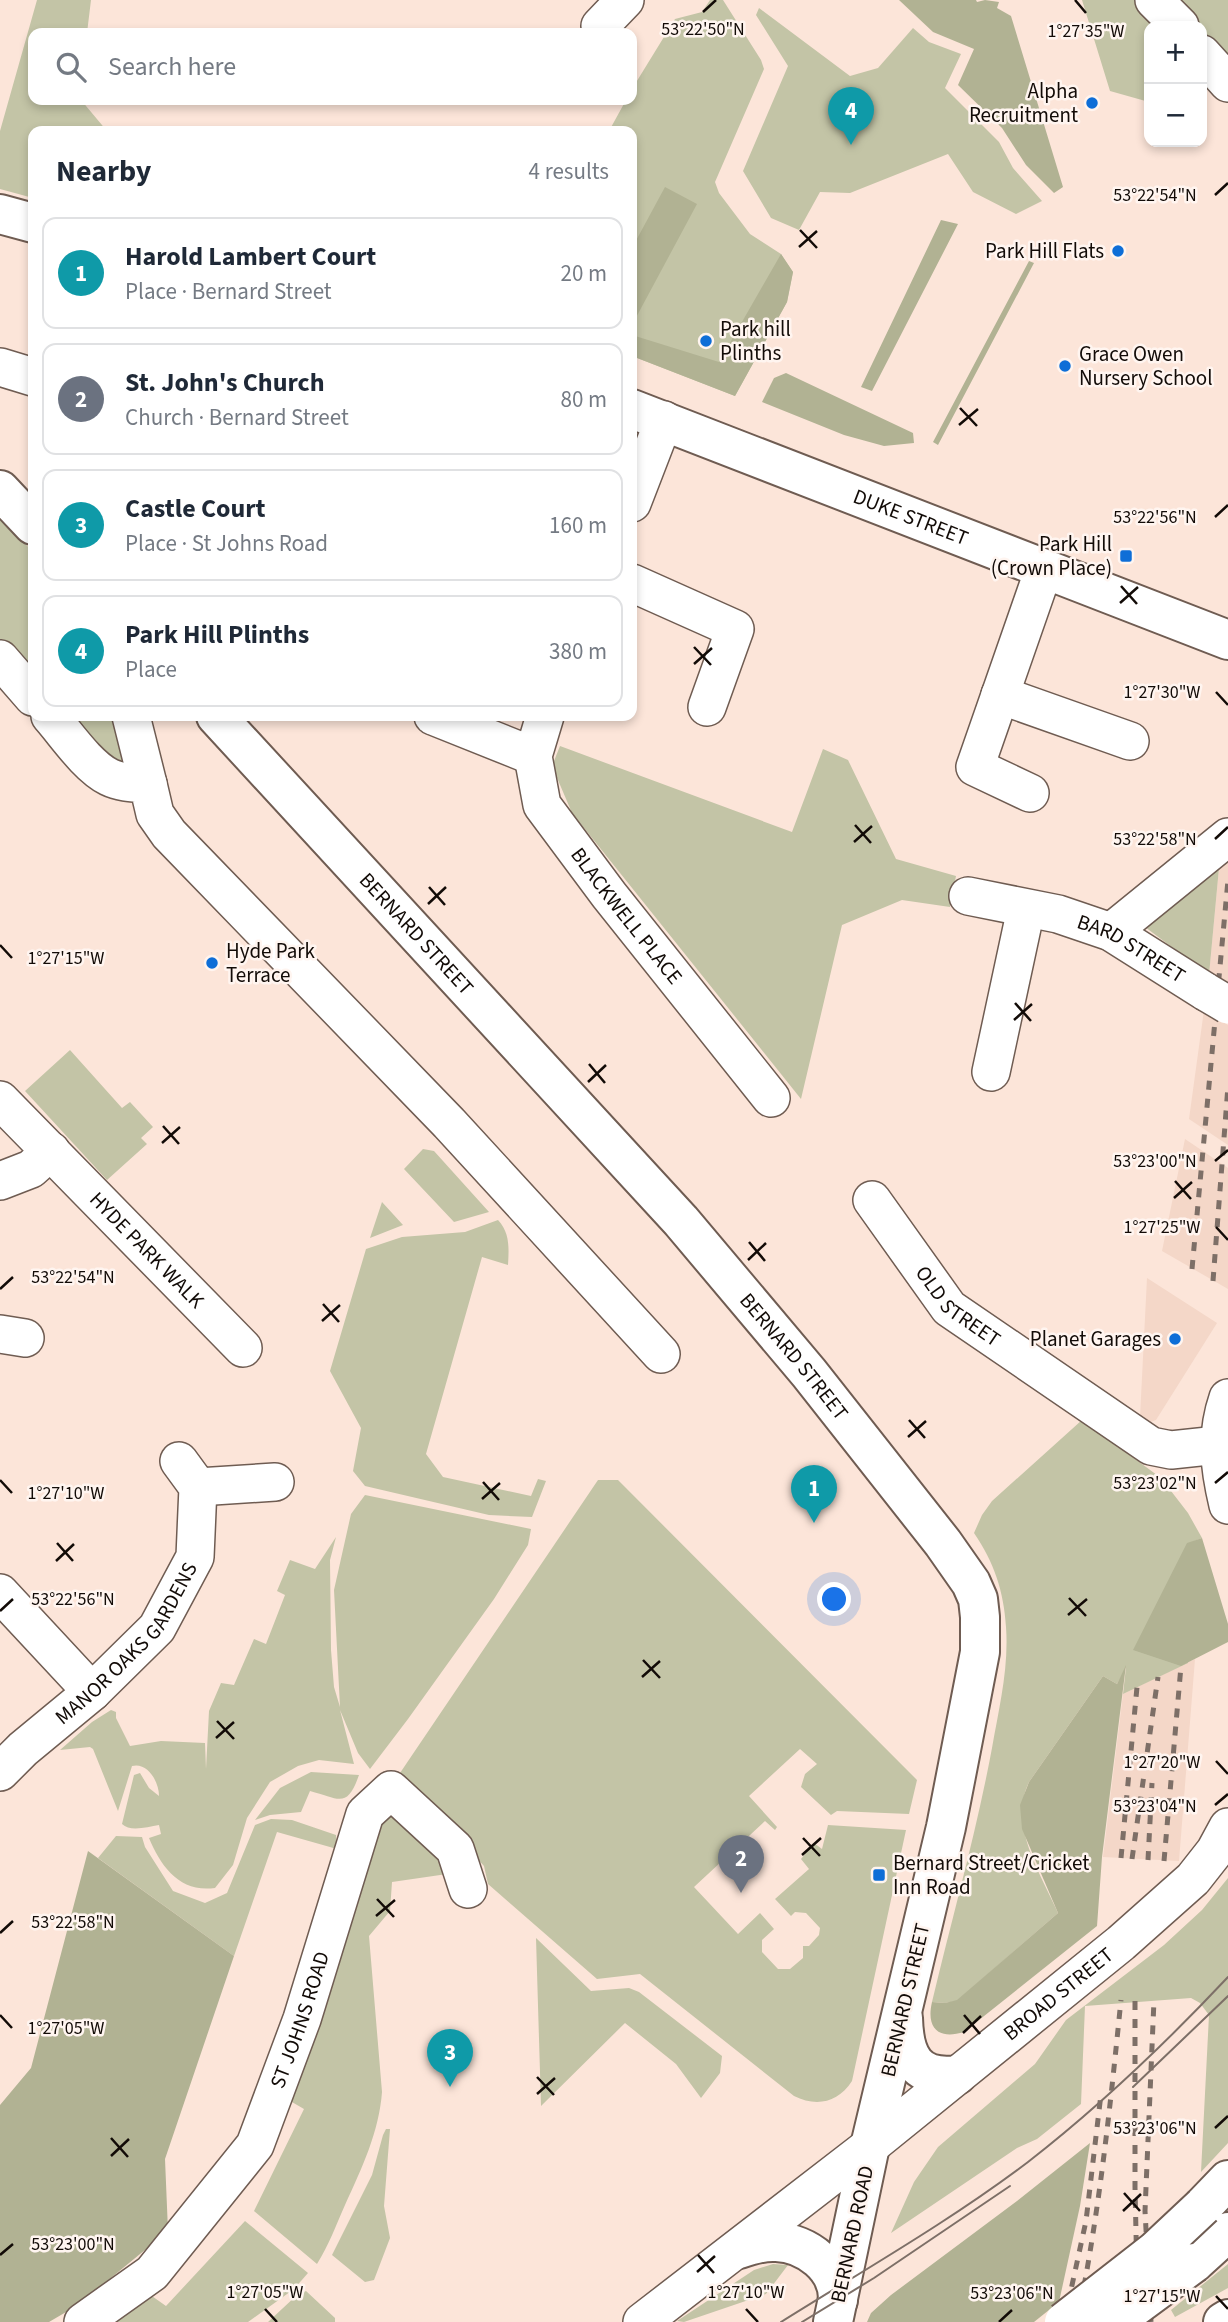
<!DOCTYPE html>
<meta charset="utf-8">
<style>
:root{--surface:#fff;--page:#f2f2f3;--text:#1f2937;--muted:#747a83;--line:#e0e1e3;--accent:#0e6ed7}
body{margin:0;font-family:"Source Sans 3",sans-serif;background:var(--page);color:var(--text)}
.controls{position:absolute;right:21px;top:21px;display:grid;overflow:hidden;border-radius:14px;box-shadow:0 4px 10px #0003}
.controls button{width:63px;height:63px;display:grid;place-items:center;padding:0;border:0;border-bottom:2px solid var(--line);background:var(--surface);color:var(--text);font:35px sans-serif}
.you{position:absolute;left:835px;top:1600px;width:24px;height:24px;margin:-18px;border:5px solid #fff;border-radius:50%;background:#1a73e8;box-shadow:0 0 0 10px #1a73e833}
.badge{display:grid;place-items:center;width:46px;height:46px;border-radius:50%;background:var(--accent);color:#fff;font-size:23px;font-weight:700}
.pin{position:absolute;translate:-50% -58px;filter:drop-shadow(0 2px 4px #0008)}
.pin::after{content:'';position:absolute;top:37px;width:24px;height:21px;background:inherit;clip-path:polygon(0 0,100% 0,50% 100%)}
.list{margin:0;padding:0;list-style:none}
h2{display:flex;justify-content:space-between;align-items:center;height:91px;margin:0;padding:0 28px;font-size:30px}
h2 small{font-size:23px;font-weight:400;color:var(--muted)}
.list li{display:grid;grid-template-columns:46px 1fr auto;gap:21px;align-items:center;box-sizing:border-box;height:112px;margin:0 14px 14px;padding:0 14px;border:2px solid var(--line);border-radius:14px}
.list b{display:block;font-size:26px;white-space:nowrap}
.list p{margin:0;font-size:23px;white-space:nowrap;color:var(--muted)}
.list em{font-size:23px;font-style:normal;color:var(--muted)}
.icon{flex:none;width:38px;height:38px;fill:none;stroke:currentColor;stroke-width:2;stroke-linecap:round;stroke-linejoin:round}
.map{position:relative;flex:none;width:1228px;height:2322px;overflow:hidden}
.search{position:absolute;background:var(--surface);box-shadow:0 4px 10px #0003;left:28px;top:28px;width:609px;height:77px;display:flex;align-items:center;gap:18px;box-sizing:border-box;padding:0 24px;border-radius:14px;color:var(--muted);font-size:26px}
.panel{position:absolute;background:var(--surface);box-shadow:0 4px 10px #0003;left:28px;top:126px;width:609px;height:595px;border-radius:14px}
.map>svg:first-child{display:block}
.built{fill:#f4d7c8}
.green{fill:#c3c4a6}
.forest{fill:#b1b293}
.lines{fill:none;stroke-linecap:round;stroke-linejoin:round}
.minor-casing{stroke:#6f5c52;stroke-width:40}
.major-casing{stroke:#6f5c52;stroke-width:42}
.highway-casing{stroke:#6f5c52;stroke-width:42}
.minor{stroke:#fff;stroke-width:37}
.major{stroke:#fff;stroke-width:38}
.highway{stroke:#fff;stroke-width:38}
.tram{stroke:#7d6f67;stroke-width:2}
.rail{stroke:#7d6f67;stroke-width:5;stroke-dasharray:9 9;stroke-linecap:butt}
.minor-bridge-casing{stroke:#6f5c52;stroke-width:40;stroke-linecap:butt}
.highway-bridge-casing{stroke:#6f5c52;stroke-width:42;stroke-linecap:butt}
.minor-bridge{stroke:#fff;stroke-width:37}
.highway-bridge{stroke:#fff;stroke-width:38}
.ticks{fill:none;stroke:#120b07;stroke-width:2.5}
.poi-dot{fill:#0e6ed7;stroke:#fff5f0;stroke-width:2.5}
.labels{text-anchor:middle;stroke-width:5;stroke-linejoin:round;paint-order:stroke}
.poi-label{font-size:21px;fill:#120b07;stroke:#fff5f0;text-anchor:end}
.street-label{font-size:21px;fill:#120b07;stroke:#fff5f0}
.ticks-label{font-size:18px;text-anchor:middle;fill:#120b07;stroke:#fff5f0;stroke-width:5;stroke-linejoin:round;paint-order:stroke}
</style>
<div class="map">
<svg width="1228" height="2322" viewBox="0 0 1228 2322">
<rect width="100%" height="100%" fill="#fce5d9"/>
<path class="built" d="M 1228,850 L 1228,986 L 1209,975 L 1220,857 Z
M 1204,1010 L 1228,1025 L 1228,1145 L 1189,1119 Z
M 1185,1139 L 1228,1168 L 1228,1289 L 1162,1251 Z
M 1147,1278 L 1217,1323 L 1156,1420 L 1148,1423 L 1140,1417 Z
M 1195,1659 L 1179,1861 L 1103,1857 L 1123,1694 Z"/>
<path class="green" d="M 37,0 L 91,0 L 87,33 L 33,33 L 33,100 L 81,100 L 107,131 L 33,131 L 33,198 L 0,189 L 0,131 Z
M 710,0 L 723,0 L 761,60 L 764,69 L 715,182 L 719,193 L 750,234 L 781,254 L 793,272 L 787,302 L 735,396 L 632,356 L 632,131 L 609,131 L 626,100 L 632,100 L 632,89 L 675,19 L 702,12 Z
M 1082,0 L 1136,0 L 1165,26 L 1149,26 L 1149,102 L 1110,91 Z
M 1174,0 L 1228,0 L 1228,65 L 1202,38 L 1202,26 L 1194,26 Z
M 759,8 L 850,76 L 878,68 L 913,28 L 929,42 L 961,54 L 945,88 L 999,142 L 1013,168 L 1042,201 L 1016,214 L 973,192 L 948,154 L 850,193 L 820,192 L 799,230 L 771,218 L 743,171 L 788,66 L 756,15 Z
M 0,517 L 33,552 L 33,681 L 0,645 Z
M 65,716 L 111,716 L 123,761 L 100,753 Z
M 560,746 L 792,832 L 823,749 L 848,760 L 896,859 L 956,876 L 950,907 L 902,900 L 842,925 L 801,1099 L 572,813 L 552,766 Z
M 1220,857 L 1209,975 L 1145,927 Z
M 70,1050 L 122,1108 L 130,1102 L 153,1127 L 141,1138 L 147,1144 L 107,1180 L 25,1091 Z
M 423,1149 L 434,1151 L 489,1212 L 454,1222 L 404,1169 Z
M 382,1202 L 403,1225 L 370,1238 Z
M 498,1220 C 510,1233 509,1248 508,1265 L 482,1257 L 426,1454 L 443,1477 L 531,1496 L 538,1479 L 546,1481 L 532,1517 L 489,1515 L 365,1486 L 353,1471 L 361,1428 L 330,1371 L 366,1249 L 402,1237 L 465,1232 Z
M 1082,1420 L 1161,1478 L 1188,1513 L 1202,1538 L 1187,1544 L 1188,1663 L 1123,1694 L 1126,1667 L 1117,1684 L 1103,1676 L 1029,1782 C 1008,1825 1041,1874 1058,1913 L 957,2001 L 945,2003 L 932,2002 C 952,1918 976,1834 992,1748 C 999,1708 1009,1668 1006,1627 C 1004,1592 994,1562 974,1533 L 982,1515 L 992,1501 Z
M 598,1480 L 618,1480 L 917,1780 L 909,1814 L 837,1811 L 831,1815 L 801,1787 L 805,1774 L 817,1764 L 800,1749 L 749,1796 L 777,1827 L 775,1830 L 765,1821 L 694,1887 L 738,1934 L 760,1913 L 774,1929 L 762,1940 L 762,1952 L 778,1969 L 790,1969 L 803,1958 L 803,1946 L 809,1946 L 819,1935 L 820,1928 L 806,1913 L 795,1912 L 791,1916 L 775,1899 L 809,1869 L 801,1859 L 814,1843 L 822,1849 L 828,1825 L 906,1830 L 852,2081 C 838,2103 816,2107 794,2096 L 640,1974 L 597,1979 L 488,1884 L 484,1866 L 400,1773 Z
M 365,1495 L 531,1529 L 528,1545 L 494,1599 L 408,1719 L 370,1769 L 358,1753 L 340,1710 L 354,1764 L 319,1760 L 298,1766 L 270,1782 L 247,1818 L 233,1865 L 215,1888 C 180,1893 161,1867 149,1838 L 161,1834 L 159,1825 C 147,1827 130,1832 122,1824 L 134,1775 L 140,1773 L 149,1788 L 159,1796 C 159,1782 148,1762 132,1766 L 118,1811 L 93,1749 L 90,1747 L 60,1750 L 92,1722 L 111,1710 L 116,1712 L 116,1718 L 130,1746 L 161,1741 L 205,1743 L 206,1769 L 209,1711 L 221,1683 L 234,1685 L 254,1639 L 266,1644 L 285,1595 L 277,1591 L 290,1560 L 315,1569 L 336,1537 L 330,1560 L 331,1650 L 334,1687 L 340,1707 L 334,1590 L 351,1514 Z
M 311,1772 L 359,1775 C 347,1809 340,1799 310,1791 L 301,1812 L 270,1815 L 255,1820 L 280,1788 Z
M 391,1816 L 400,1816 L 454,1873 L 392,1882 L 390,1911 L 369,1936 L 382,2092 C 379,2132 362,2168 345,2205 C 336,2225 329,2245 317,2264 L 254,2211 L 304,2109 L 285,2098 L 380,1819 Z
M 271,1819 L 292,1820 L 336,1835 L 337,1849 L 277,1832 L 234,1956 L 98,1858 L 116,1836 L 142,1837 L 145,1847 L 173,1891 L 205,1903 L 227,1893 L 255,1825 Z
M 1228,1878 L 1228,2143 L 1201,2172 L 1209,2015 L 1200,2003 L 1191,1998 L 1085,2006 L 1081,2104 L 1037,2139 L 1017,2148 L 891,2233 L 914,2182 L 938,2147 L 1035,2064 L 1066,2020 L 1164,1945 L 1202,1910 Z
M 536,1938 L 591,1991 L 629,1988 L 639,1992 L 722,2056 L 720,2073 L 701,2098 L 676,2064 L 625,2023 L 541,2106 Z
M 386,2129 L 390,2129 L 384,2206 L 390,2238 L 374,2280 L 365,2282 L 332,2255 L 372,2175 L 383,2135 Z
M 245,2221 L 308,2273 L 294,2289 L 248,2322 L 117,2322 L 149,2294 L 166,2306 Z
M 773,2264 L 788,2265 L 766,2294 L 684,2322 L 677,2321 L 754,2270 Z
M 1228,2264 L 1228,2288 L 1175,2317 L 1171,2310 Z
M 306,2291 L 335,2318 L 335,2322 L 268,2322 L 297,2295 Z"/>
<path class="forest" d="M 899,0 L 976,0 L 977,2 L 985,0 L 999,2 L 997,8 L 1011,16 L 1063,187 L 1054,193 L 1026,165 L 1002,128 L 958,85 L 974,49 L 933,32 Z
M 665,187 L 697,204 L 632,325 L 632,248 Z
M 941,220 L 958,224 L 872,391 L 861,387 Z
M 781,254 L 793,272 L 787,302 L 735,396 L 632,356 L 632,335 L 719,362 Z
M 1029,261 L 1034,263 L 938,445 L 933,442 Z
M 786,373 L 913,433 L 914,443 L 884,446 L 844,435 L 762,402 L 774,378 Z
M 1202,1538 L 1228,1624 L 1228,1642 L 1181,1666 L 1133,1650 L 1187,1543 Z
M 1126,1665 L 1102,1857 L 1097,1926 L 964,2032 C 938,2040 926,2028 932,2002 L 945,2003 L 957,2000 L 1058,1913 L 1022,1829 L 1020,1805 L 1029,1782 L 1103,1676 L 1117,1684 Z
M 88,1851 L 234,1956 L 165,2159 L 168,2231 L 78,2305 L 49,2322 L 0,2322 L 0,2105 L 31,2068 Z
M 1090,2143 L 1080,2206 L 1059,2302 L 1034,2322 L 867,2322 L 871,2313 L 891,2295 L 1017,2201 Z"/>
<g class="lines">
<defs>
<g id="minor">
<path d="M 1154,0 L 1180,26"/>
<path d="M 600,26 L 625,0"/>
<path d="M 1202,54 L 1228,83"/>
<path d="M 0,367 L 33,377"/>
<path d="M 632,503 L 664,420"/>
<path d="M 632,583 L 735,629 L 707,707"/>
<path d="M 0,659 L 33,697"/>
<path d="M 1000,695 L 1130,741"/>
<path d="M 50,716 C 66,734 87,766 109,777 C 121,783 135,783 148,784 L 155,814 L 169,834 L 449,1123 L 661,1354"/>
<path d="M 131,716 L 148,784"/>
<path d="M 433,716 L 533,756"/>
<path id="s1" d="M 545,716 L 533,756 L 542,805 L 609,895 L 771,1098"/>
<path d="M 1030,793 L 975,767 L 1044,569"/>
<path id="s2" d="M 968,896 L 1058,914 L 1111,932 L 1206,992"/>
<path d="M 1111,932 L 1228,837"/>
<path d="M 991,1072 L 1026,909"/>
<path id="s3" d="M 0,1100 L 243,1348"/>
<path d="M 0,1181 L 31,1169 L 51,1151"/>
<path id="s4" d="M 872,1200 L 949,1308 L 1151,1446 L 1171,1450 L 1218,1445"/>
<path d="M 0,1334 L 25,1338"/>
<path d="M 1228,1398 C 1215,1436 1219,1467 1228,1505"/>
<path d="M 198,1487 L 275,1482"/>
<path d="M 0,1593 L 92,1692"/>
<path id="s5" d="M 0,1772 L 23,1749 L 92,1692 L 157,1628 L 195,1557 L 198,1487 L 179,1461"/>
<path id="s6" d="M 83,2322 L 152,2273 L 255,2145 L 302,2019 L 365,1814 L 391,1790 L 455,1849 L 468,1889"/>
<path id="s7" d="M 642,2322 L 870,2146 L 1121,1943 L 1193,1879 L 1215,1851 L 1228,1827"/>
</g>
<g id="major">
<path d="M 0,214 L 33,223"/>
<path id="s8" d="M 632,409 L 1228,640"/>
<path d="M 0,490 L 33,525"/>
<path id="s9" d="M 216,716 L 681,1221 L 809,1373 L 943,1543 L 971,1583 L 978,1599 L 980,1617 L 980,1652 L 946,1827 L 870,2146 L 833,2322"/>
<path d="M 903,2018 C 904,2056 915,2080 957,2075"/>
<path d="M 739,2249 C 751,2245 763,2241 776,2242 C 807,2243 839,2268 838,2300"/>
</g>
<path id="highway" d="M 1203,2206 L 1228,2180
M 1194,2263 L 1228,2232
M 1223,2322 L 1228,2319"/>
</defs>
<use href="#minor" class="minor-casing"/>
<use href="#major" class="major-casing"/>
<use href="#highway" class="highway-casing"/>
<use href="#minor" class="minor"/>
<use href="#major" class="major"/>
<use href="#highway" class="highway"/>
<path class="tram" d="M 1133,2087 L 1228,1996
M 781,2322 C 864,2270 950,2221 1028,2162 C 1100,2106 1166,2043 1228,1977
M 802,2322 L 874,2278 L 1010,2186"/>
<path class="rail" d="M 1192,1269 L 1228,880
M 1213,1281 L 1228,1086
M 1121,1858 L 1137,1687
M 1132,1859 L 1158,1677
M 1148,1860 L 1152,1783
M 1164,1861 L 1181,1666
M 1135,2001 L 1135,2187 L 1138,2322
M 1064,2322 L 1086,2221 L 1101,2094
M 1077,2322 C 1099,2216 1110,2108 1121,2000
M 1151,2322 L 1145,2211 L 1154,2000"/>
<defs>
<path id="minor-bridge" d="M 1206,992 L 1228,1005"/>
<path id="highway-bridge" d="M 1064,2322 L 1155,2251 L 1203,2206
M 1114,2322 L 1194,2263"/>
</defs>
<use href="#minor-bridge" class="minor-bridge-casing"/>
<use href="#highway-bridge" class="highway-bridge-casing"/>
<use href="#minor-bridge" class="minor-bridge"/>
<use href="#highway-bridge" class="highway-bridge"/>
</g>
<path class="ticks" d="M 1075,0 L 1086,13M 703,12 L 716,0M 1215,195 L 1228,183M 800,230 L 817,248M 799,247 L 817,231M 960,408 L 977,426M 959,425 L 978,409M 1215,517 L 1228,505M 1121,586 L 1137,604M 1120,603 L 1138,587M 694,647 L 711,665M 694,664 L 712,648M 1216,692 L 1228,705M 855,825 L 871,843M 1215,839 L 1228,827M 854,842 L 872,826M 429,887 L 445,905M 428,904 L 446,887M 0,945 L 12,958M 1015,1003 L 1031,1021M 1014,1020 L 1032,1004M 589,1064 L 605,1083M 588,1082 L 606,1065M 163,1126 L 179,1144M 162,1143 L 180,1127M 1215,1161 L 1228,1150M 1175,1181 L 1191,1199M 1174,1198 L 1192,1182M 1216,1227 L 1228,1240M 749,1242 L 765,1261M 748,1260 L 766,1243M 0,1289 L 13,1277M 323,1304 L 339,1322M 322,1321 L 340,1305M 909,1420 L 925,1438M 908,1437 L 926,1421M 0,1480 L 12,1493M 483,1482 L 499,1500M 1215,1483 L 1228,1472M 482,1499 L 500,1483M 57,1543 L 73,1561M 56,1561 L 74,1544M 1069,1598 L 1086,1616M 0,1611 L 13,1599M 1068,1615 L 1087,1599M 643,1660 L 660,1678M 642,1677 L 660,1661M 217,1721 L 234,1739M 216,1738 L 234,1722M 1216,1761 L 1228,1774M 1215,1805 L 1228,1794M 803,1838 L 820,1856M 802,1855 L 821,1838M 377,1899 L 394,1917M 376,1916 L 395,1900M 0,1933 L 13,1921M 0,2015 L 12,2028M 964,2015 L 980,2034M 963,2033 L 981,2016M 537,2077 L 554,2095M 537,2094 L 555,2078M 1215,2128 L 1228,2116M 111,2138 L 128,2157M 111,2156 L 129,2139M 1124,2193 L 1140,2211M 1123,2211 L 1141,2194M 0,2255 L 13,2244M 698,2255 L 714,2273M 697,2272 L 715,2256M 1216,2296 L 1228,2309M 265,2309 L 277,2322M 746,2309 L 758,2322M 999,2322 L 1012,2310"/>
<g class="poi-dot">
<circle cx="1092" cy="103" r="7"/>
<circle cx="1118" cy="251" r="7"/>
<circle cx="706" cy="341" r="7"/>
<circle cx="1065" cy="366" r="7"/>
<rect x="1119" y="549" width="14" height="14" rx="3.5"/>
<circle cx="212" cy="963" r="7"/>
<circle cx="1175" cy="1339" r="7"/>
<rect x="872" y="1868" width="14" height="14" rx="3.5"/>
</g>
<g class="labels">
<g class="poi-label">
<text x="1078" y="98">Alpha<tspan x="1078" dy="24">Recruitment</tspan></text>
<text x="1104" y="258">Park Hill Flats</text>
<text x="720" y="336" text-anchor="start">Park hill<tspan x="720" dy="24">Plinths</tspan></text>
<text x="1079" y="361" text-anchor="start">Grace Owen<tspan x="1079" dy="24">Nursery School</tspan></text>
<text x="1112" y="551">Park Hill<tspan x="1112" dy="24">(Crown Place)</tspan></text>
<text x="226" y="958" text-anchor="start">Hyde Park<tspan x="226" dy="24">Terrace</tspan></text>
<text x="1161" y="1346">Planet Garages</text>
<text x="893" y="1870" text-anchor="start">Bernard Street/Cricket<tspan x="893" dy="24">Inn Road</tspan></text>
</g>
<g class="street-label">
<text dy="7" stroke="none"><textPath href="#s8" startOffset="299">DUKE STREET</textPath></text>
<text dy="7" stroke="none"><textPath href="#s1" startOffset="231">BLACKWELL PLACE</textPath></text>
<text dy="7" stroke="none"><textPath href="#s9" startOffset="296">BERNARD STREET</textPath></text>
<text dy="7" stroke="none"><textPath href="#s2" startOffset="173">BARD STREET</textPath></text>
<text dy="7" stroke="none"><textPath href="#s3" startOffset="210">HYDE PARK WALK</textPath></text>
<text dy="7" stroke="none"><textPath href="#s4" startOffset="138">OLD STREET</textPath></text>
<text dy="7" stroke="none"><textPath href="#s9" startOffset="863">BERNARD STREET</textPath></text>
<text dy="7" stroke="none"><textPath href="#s5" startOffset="182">MANOR OAKS GARDENS</textPath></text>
<text dy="7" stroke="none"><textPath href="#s7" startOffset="530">BROAD STREET</textPath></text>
<text transform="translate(905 2000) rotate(-77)" y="7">BERNARD STREET</text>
<text dy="7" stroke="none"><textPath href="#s6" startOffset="382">ST JOHNS ROAD</textPath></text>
<text transform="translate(852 2234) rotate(-78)" y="7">BERNARD ROAD</text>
</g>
</g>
<g class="ticks-label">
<text x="703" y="35">53°22'50"N</text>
<text x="1086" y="37">1°27'35"W</text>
<text x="1155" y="201">53°22'54"N</text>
<text x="1155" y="523">53°22'56"N</text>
<text x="1162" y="698">1°27'30"W</text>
<text x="1155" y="845">53°22'58"N</text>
<text x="66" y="964">1°27'15"W</text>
<text x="1155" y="1167">53°23'00"N</text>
<text x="1162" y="1233">1°27'25"W</text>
<text x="73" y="1283">53°22'54"N</text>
<text x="1155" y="1489">53°23'02"N</text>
<text x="66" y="1499">1°27'10"W</text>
<text x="73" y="1605">53°22'56"N</text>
<text x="1162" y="1768">1°27'20"W</text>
<text x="1155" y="1812">53°23'04"N</text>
<text x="73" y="1928">53°22'58"N</text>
<text x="66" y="2034">1°27'05"W</text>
<text x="1155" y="2134">53°23'06"N</text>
<text x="73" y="2250">53°23'00"N</text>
<text x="265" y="2298">1°27'05"W</text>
<text x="746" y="2298">1°27'10"W</text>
<text x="1012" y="2299">53°23'06"N</text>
<text x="1162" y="2302">1°27'15"W</text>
</g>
</svg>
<div class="controls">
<button>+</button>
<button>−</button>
</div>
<div class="you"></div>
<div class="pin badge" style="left:814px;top:1523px;background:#0f9aa8">1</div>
<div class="pin badge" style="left:741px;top:1893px;background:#6b7280">2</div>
<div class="pin badge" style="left:450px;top:2087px;background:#0f9aa8">3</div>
<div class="pin badge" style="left:851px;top:145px;background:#0f9aa8">4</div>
<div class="search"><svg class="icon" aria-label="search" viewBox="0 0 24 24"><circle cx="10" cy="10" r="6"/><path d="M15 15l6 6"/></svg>Search here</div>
<section class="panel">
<h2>Nearby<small>4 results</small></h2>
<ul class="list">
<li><span class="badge" style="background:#0f9aa8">1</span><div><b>Harold Lambert Court</b><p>Place · Bernard Street</p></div><em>20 m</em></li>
<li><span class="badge" style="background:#6b7280">2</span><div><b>St. John's Church</b><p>Church · Bernard Street</p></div><em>80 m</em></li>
<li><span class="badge" style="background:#0f9aa8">3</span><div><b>Castle Court</b><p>Place · St Johns Road</p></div><em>160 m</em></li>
<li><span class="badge" style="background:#0f9aa8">4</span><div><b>Park Hill Plinths</b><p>Place</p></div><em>380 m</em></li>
</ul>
</section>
</div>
